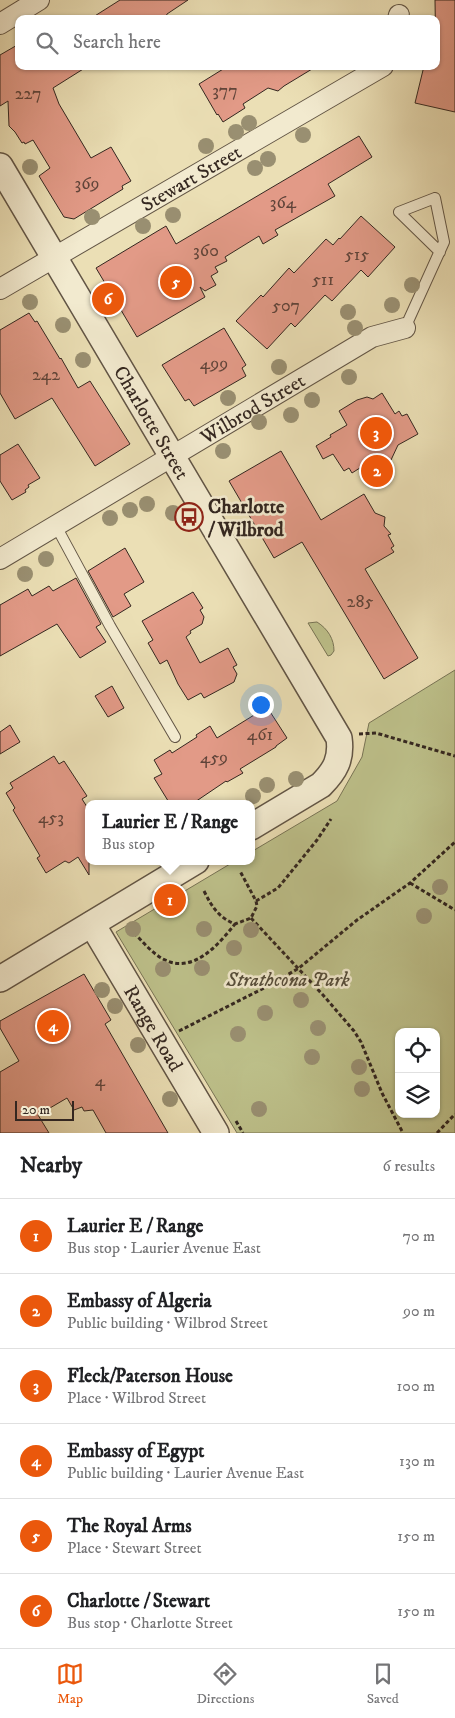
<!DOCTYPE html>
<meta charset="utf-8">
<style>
:root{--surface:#fff;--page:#f6f6f6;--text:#202124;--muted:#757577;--line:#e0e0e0;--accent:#ea580c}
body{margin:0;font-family:"IM FELL DW Pica",serif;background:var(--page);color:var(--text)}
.controls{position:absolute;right:15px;bottom:15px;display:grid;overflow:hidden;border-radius:10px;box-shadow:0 1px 4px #0004}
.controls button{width:45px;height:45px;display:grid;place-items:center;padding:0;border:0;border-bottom:1px solid var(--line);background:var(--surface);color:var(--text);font:25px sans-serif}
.scale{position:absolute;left:15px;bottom:12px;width:59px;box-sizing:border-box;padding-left:5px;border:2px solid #342720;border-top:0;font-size:14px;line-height:18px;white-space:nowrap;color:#342720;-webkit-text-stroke:4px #f2eacf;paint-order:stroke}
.you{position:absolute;left:260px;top:704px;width:18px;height:18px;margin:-12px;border:4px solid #fff;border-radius:50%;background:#1a73e8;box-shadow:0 0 0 8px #1a73e833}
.badge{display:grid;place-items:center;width:32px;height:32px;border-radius:50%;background:var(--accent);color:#fff;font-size:16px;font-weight:700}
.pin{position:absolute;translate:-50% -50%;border:2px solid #fff;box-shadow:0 1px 5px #0006}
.popup{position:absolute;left:85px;top:800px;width:170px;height:65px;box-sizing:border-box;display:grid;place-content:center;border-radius:10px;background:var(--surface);filter:drop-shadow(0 1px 4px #0005);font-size:16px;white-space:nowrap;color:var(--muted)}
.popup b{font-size:19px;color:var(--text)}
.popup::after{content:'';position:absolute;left:50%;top:100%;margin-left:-10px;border:10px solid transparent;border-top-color:var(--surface)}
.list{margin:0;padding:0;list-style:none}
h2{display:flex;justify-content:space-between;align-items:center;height:65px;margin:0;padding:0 20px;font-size:21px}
h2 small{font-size:16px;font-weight:400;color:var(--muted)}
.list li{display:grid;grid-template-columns:32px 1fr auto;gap:15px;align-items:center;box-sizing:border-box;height:75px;padding:0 20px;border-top:1px solid var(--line)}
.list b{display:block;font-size:19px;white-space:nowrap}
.list p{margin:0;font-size:16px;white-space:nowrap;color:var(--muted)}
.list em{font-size:16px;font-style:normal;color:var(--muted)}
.icon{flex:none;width:28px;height:28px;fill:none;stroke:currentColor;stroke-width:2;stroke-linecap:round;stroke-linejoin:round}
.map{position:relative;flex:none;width:455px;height:1133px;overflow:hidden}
.search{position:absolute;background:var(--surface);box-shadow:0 1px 4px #0004;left:15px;right:15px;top:15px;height:55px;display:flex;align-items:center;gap:12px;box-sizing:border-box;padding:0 18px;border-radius:10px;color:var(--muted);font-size:19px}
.sheet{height:515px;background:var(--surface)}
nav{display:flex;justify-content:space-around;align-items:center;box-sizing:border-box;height:70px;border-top:1px solid var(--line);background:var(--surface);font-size:14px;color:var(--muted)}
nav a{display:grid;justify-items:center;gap:2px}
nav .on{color:var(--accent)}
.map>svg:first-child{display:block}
.green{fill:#bdc08a;stroke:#787455;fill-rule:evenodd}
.building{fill:#e29a87;stroke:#342720}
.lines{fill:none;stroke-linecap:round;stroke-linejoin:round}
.service-casing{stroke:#625545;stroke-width:12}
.minor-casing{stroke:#625545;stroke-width:22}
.tertiary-casing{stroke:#625545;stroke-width:28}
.path{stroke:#342720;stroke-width:3;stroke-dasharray:4 2.5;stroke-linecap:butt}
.service{stroke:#f2eacf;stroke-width:10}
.minor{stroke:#f2eacf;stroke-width:20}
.tertiary{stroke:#f2eacf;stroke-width:25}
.tree{fill:#998f71}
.labels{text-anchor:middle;stroke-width:5;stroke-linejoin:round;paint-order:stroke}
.number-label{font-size:18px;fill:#60443a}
.street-label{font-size:20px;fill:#342720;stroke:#f2eacf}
.poi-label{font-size:20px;font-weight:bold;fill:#342720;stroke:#f2eacf;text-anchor:start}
.park-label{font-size:20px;font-style:italic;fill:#564d3a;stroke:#f2eacf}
</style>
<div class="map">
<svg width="455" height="1133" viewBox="0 0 455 1133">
<rect width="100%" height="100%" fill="#ebdfb5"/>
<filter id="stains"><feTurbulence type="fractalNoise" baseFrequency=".004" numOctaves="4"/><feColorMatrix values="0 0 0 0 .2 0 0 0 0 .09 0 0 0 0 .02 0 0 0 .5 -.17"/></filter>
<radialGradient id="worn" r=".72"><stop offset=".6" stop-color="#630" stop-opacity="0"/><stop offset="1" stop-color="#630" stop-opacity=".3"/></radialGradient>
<path class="green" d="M 317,622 C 328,629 334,639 334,651 L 331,655 L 328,656 L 308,623 Z
M 455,670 L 455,1133 L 237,1133 L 116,932 L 235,861 L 251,861 L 251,852 L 337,801 L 362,757 L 369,723 ZM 399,1032 L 436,1032 L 436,1114 L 399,1114 Z"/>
<path class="building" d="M 120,0 L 188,0 L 167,14 L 165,19 L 90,19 Z
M 435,0 L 455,0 L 455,112 L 415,103 L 424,66 L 436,66 Z
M 19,44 L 19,66 L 88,66 L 53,88 L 59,104 L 91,158 L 111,147 L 131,181 L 122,186 L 123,189 L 74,219 L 64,217 L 39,176 L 50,168 L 33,140 L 25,144 L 24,142 L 22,143 L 15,132 L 9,126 L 8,101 L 0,106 L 0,55 Z
M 228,66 L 317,66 L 284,86 L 278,91 L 268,88 L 243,104 L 245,108 L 223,122 L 218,114 L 217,115 L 199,84 Z
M 359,136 L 372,157 L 328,184 L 335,196 L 275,230 L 278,235 L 263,244 L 259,236 L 225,257 L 227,261 L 215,267 L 218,272 L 211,276 L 216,285 L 205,291 L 200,287 L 205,297 L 137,337 L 96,268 L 166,226 L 176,244 Z
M 361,216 L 395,247 L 368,277 L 361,270 L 332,301 L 325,295 L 295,327 L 291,323 L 267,349 L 236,321 L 261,295 L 263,297 L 289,268 L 294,273 L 326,239 L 333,245 L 339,238 L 340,239 Z
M 29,313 L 35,322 L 37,321 L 60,359 L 61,358 L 78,388 L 90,381 L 130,444 L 95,466 L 52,398 L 15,419 L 0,393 L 0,330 Z
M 224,328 L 246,365 L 242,368 L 246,376 L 194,406 L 189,399 L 185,401 L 162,365 Z
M 382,393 L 395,414 L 399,411 L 402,416 L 407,414 L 418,434 L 398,445 L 391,460 L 384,463 L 374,459 L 352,473 L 349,468 L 344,471 L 333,454 L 323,459 L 316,446 L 331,437 L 330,435 L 347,425 L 339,411 L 357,400 L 367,397 L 373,399 Z
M 18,444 L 40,478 L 28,485 L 29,487 L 25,490 L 26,492 L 12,500 L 0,481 L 0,455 Z
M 281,451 L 321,520 L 364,494 L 375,513 L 385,517 L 384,526 L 391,534 L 388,535 L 394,546 L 391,548 L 394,552 L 365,569 L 418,658 L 384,679 L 302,542 L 274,558 L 229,481 Z
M 125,548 L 144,582 L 124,594 L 131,606 L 113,617 L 88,571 Z
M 76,578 L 101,624 L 96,627 L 106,642 L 80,658 L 57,624 L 0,656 L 0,605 L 28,589 L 32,596 L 49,586 L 53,591 Z
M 193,592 L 203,608 L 200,610 L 204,617 L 202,624 L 190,631 L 191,633 L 186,637 L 200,663 L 228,648 L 237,665 L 233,667 L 237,674 L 234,682 L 204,698 L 201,693 L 188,700 L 178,684 L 167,660 L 160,664 L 148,643 L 153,640 L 142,621 Z
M 112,686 L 124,708 L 108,717 L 95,696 Z
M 267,707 L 287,738 L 276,746 L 276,747 L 240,769 L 243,773 L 227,782 L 226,781 L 192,804 L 170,804 L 154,778 L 162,774 L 154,760 L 170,750 L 172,753 L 197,737 L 196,735 L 210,726 L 217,738 Z
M 10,725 L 20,742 L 0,754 L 0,732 Z
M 54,756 L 59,764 L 64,761 L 87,796 L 82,799 L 89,810 L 89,875 L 78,857 L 69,863 L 65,861 L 46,873 L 37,858 L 40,856 L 13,810 L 15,808 L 6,793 L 13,788 L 10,783 Z
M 84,974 L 111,1020 L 105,1024 L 168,1133 L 106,1133 L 93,1110 L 84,1111 L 82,1107 L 74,1110 L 67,1098 L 38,1115 L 49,1133 L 0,1133 L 0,1072 L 19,1061 L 0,1028 L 0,1021 Z"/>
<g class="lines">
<defs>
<path id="service" d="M 405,328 L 444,242 L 435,198 L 399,212 L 440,252
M 56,526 L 110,626 L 175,737"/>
<g id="minor">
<path d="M 398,19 L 399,15"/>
<path d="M 0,24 L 39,0"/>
<path id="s1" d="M 0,289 L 383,66"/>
<path id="s2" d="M 0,559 L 372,337 L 405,328"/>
</g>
<g id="tertiary">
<path id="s3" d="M 0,166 L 339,738 C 342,759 335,771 321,785 L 251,827"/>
<path id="s4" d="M 92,924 L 216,1133"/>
<path d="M 0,979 L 196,861"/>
</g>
</defs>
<use href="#service" class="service-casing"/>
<use href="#minor" class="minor-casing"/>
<use href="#tertiary" class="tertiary-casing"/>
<path class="path" d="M 359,734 L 376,733 L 455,756
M 410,883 L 455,910
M 204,891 C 212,907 218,917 235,924 L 251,918 L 257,906 L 256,901 L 240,871
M 256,901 L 278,888 L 317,840 L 331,819
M 251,918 L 323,995 L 354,1031 L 361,1042 L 382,1093 L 403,1133
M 134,933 C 143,942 152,953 163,959 C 193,975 218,945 235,924
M 179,1031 L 272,984 L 299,968 L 357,920 L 410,883 L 455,842
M 236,1121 L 243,1133
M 437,1133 L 455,1114"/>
<use href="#service" class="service"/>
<use href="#minor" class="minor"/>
<use href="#tertiary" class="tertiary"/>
</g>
<g class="tree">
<circle cx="249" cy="123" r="8"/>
<circle cx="236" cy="132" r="8"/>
<circle cx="303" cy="135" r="8"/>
<circle cx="206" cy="146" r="8"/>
<circle cx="268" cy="159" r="8"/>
<circle cx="30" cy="167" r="8"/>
<circle cx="255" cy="168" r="8"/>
<circle cx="173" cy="215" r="8"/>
<circle cx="92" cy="217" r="8"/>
<circle cx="143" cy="226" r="8"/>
<circle cx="412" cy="285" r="8"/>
<circle cx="30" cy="302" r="8"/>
<circle cx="392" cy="305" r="8"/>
<circle cx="348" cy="312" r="8"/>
<circle cx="63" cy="325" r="8"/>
<circle cx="355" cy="328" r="8"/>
<circle cx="83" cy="360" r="8"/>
<circle cx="279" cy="367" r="8"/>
<circle cx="349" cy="377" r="8"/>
<circle cx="228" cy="398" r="8"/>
<circle cx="312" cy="400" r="8"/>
<circle cx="291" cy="415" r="8"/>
<circle cx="259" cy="422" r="8"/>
<circle cx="223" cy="451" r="8"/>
<circle cx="147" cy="504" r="8"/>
<circle cx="130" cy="510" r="8"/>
<circle cx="173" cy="513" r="8"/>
<circle cx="110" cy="518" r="8"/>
<circle cx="46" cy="559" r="8"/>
<circle cx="25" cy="574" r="8"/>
<circle cx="296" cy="779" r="8"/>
<circle cx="267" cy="785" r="8"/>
<circle cx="253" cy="796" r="8"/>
<circle cx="440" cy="887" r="8"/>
<circle cx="424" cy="916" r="8"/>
<circle cx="133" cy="929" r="8"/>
<circle cx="204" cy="929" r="8"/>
<circle cx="251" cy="930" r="8"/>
<circle cx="234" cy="948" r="8"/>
<circle cx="202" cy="968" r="8"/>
<circle cx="163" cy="969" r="8"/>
<circle cx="102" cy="990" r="8"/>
<circle cx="301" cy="1000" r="8"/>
<circle cx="115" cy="1006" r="8"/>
<circle cx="265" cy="1013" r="8"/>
<circle cx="318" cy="1028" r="8"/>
<circle cx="238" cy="1034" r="8"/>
<circle cx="138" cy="1045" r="8"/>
<circle cx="312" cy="1057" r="8"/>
<circle cx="359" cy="1067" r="8"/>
<circle cx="362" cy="1089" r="8"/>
<circle cx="170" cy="1099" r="8"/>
<circle cx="259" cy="1109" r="8"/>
</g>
<defs>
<symbol id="bus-ring" viewBox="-11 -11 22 22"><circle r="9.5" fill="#f2eacf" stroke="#8f2418" stroke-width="1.5"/><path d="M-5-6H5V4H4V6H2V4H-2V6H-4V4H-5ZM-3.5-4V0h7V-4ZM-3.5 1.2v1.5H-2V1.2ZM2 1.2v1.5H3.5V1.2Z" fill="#8f2418"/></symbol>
</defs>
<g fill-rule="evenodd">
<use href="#bus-ring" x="173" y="501" width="32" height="32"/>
</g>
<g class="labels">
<g class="number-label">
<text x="225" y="96">377</text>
<text x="28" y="99">227</text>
<text x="87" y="189">369</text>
<text x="283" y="208">364</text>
<text x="206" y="256">360</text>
<text x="357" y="260">515</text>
<text x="323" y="285">511</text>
<text x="286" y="311">507</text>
<text x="214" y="369">499</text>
<text x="46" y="380">242</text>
<text x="360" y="607">285</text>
<text x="260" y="740">461</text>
<text x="214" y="763">459</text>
<text x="51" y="823">453</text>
<text x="100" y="1086">4</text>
</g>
<g class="street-label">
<text dy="7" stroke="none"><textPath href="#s1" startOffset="221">Stewart Street</textPath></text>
<text dy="7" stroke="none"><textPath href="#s2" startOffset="294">Wilbrod Street</textPath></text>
<text dy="7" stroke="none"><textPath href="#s3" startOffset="298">Charlotte Street</textPath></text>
<text dy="7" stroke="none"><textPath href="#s4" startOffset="121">Range Road</textPath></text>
</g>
<g class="poi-label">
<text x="208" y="513">Charlotte<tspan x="208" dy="23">/ Wilbrod</tspan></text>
</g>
<g class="park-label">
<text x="288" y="986">Strathcona Park</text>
</g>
</g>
<rect width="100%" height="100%" filter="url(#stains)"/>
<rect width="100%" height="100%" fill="url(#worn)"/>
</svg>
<div class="controls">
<button><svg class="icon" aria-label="locate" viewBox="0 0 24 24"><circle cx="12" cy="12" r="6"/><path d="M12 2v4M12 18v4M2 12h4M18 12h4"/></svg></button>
<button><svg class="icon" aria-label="layers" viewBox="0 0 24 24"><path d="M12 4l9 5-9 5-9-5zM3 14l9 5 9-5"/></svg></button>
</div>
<div class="scale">20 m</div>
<div class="you"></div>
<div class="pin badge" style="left:170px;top:900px">1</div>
<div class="popup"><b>Laurier E / Range</b>Bus stop</div>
<div class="pin badge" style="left:377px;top:471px">2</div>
<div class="pin badge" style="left:376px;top:433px">3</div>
<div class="pin badge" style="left:53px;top:1026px">4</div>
<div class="pin badge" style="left:176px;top:282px">5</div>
<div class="pin badge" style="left:108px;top:299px">6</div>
<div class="search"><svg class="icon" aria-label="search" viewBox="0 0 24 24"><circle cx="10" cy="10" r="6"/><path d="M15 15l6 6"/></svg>Search here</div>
</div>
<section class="sheet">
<h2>Nearby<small>6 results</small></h2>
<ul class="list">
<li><span class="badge">1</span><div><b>Laurier E / Range</b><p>Bus stop · Laurier Avenue East</p></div><em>70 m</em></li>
<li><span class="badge">2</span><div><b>Embassy of Algeria</b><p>Public building · Wilbrod Street</p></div><em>90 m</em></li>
<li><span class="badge">3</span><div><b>Fleck/Paterson House</b><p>Place · Wilbrod Street</p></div><em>100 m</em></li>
<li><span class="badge">4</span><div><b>Embassy of Egypt</b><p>Public building · Laurier Avenue East</p></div><em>130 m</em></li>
<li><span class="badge">5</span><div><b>The Royal Arms</b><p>Place · Stewart Street</p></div><em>150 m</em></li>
<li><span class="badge">6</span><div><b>Charlotte / Stewart</b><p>Bus stop · Charlotte Street</p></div><em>150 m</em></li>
</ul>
</section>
<nav>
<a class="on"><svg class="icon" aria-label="map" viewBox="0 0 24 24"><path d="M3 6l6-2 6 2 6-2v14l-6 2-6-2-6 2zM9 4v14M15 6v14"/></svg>Map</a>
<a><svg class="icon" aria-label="directions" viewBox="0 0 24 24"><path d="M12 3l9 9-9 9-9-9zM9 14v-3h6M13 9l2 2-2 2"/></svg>Directions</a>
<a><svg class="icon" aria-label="saved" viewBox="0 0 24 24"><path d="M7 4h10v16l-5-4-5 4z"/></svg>Saved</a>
</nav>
